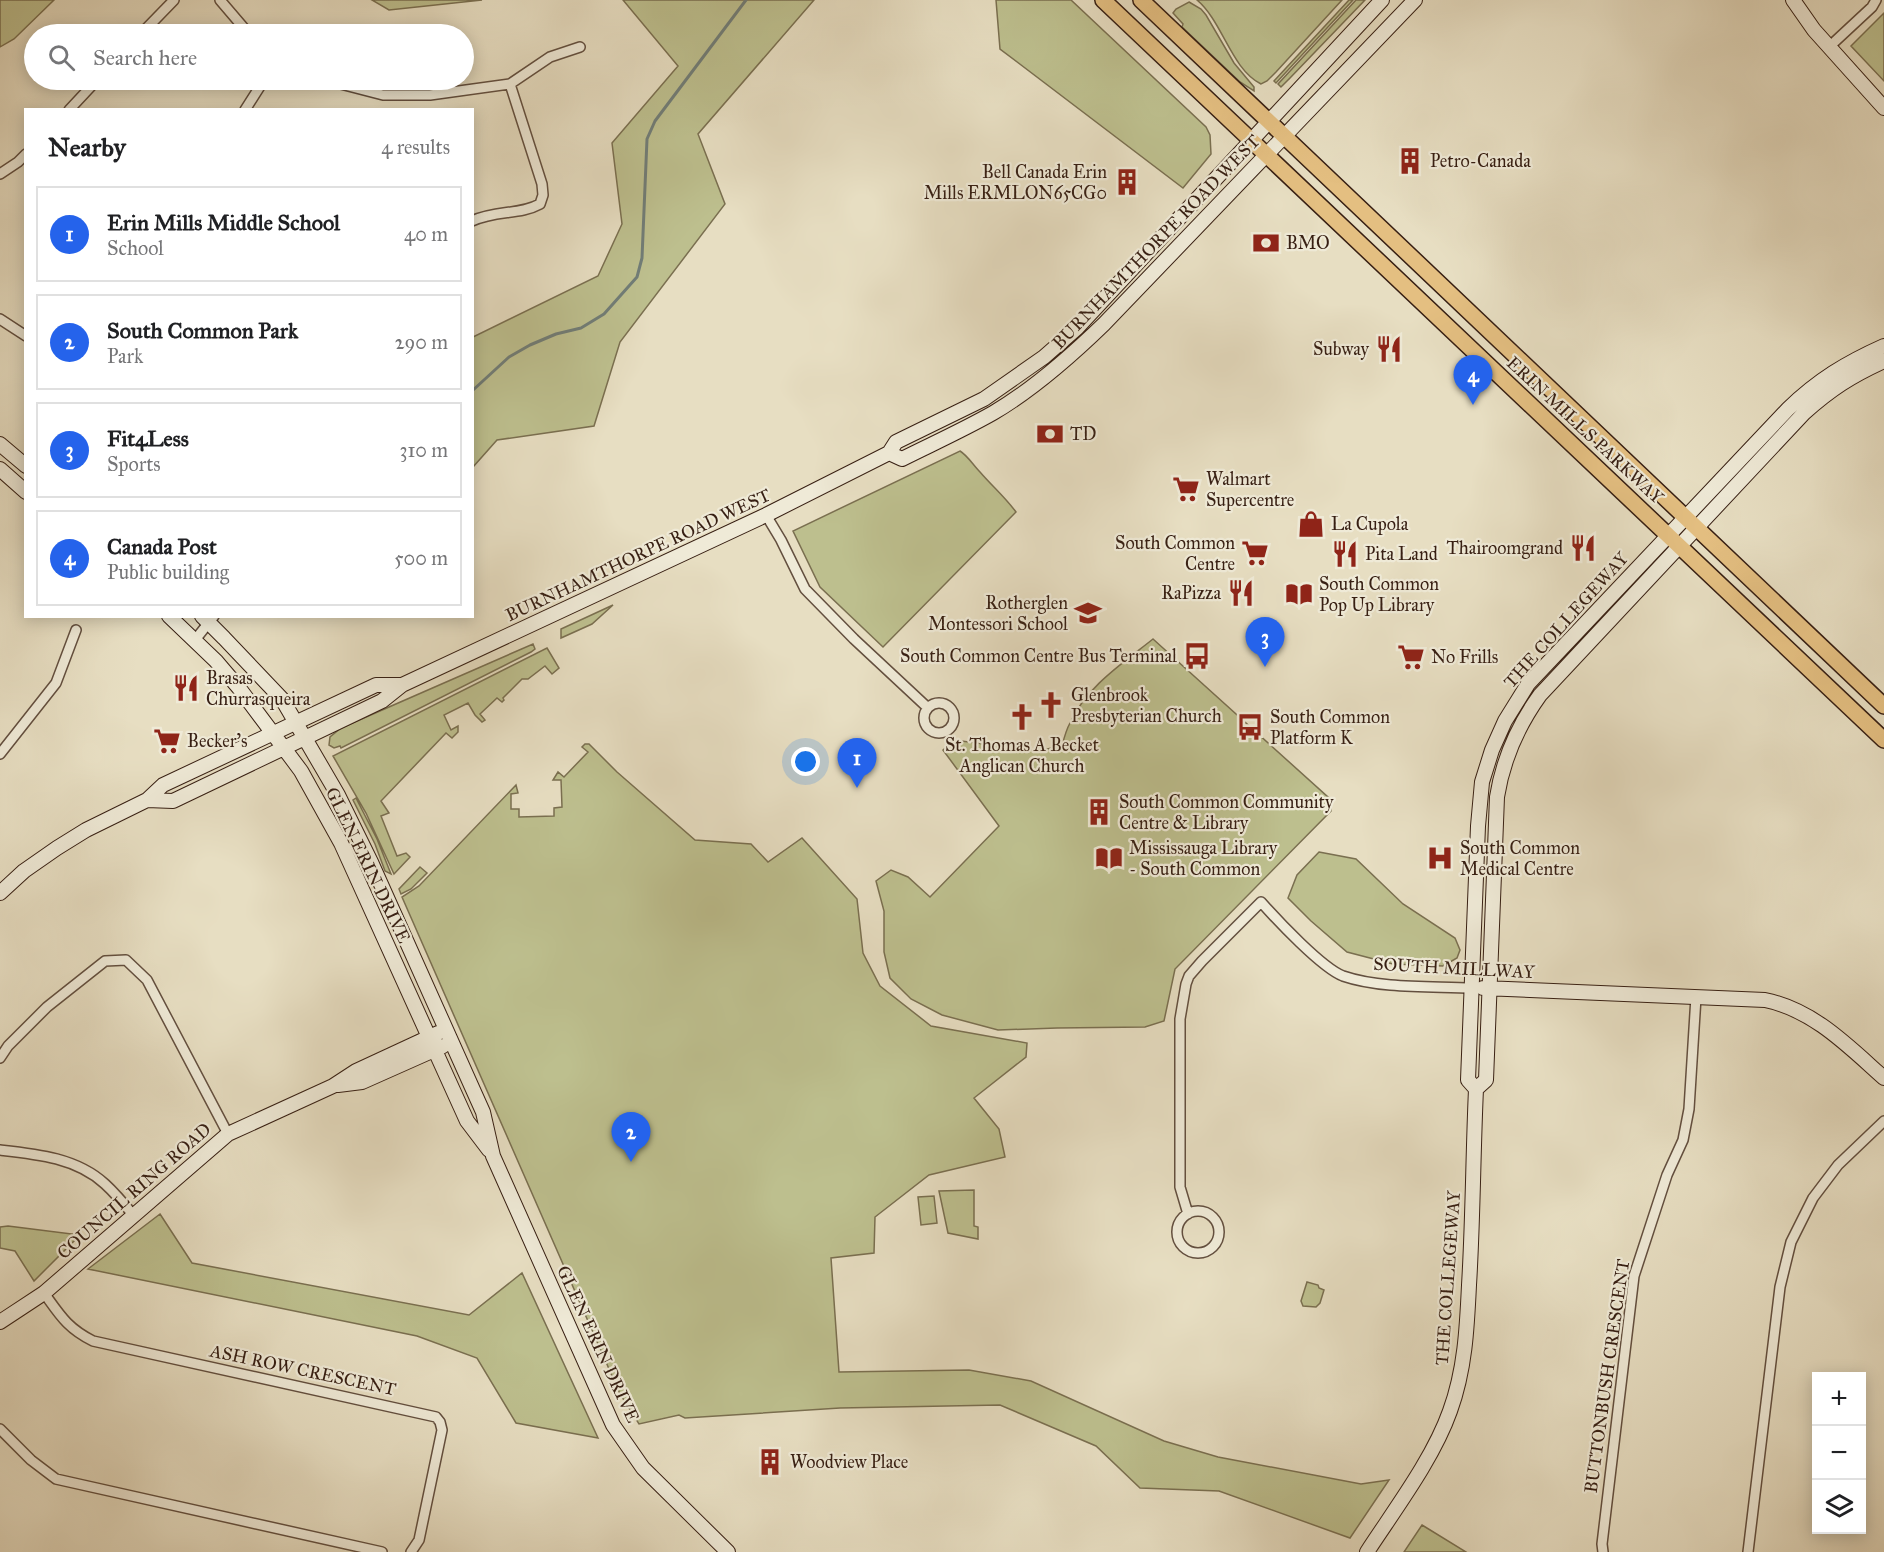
<!DOCTYPE html>
<meta charset="utf-8">
<style>
:root{--surface:#fff;--page:#f2f2f2;--text:#202124;--muted:#757577;--line:#e0e0e0;--accent:#2563eb}
body{margin:0;font-family:"IM FELL Great Primer",serif;background:var(--page);color:var(--text)}
.controls{position:absolute;right:18px;bottom:18px;display:grid;overflow:hidden;border-radius:0px;box-shadow:0 3px 15px #0003}
.controls button{width:54px;height:54px;display:grid;place-items:center;padding:0;border:0;border-bottom:2px solid var(--line);background:var(--surface);color:var(--text);font:30px sans-serif}
.you{position:absolute;left:806px;top:762px;width:21px;height:21px;margin:-15px;border:4px solid #fff;border-radius:50%;background:#1a73e8;box-shadow:0 0 0 9px #1a73e833}
.badge{display:grid;place-items:center;width:39px;height:39px;border-radius:50%;background:var(--accent);color:#fff;font-size:20px;font-weight:700}
.pin{position:absolute;translate:-50% -50px;filter:drop-shadow(0 2px 3px #0008)}
.pin::after{content:'';position:absolute;top:32px;width:21px;height:18px;background:inherit;clip-path:polygon(0 0,100% 0,50% 100%)}
.list{margin:0;padding:0;list-style:none}
h2{display:flex;justify-content:space-between;align-items:center;height:78px;margin:0;padding:0 24px;font-size:26px}
h2 small{font-size:20px;font-weight:400;color:var(--muted)}
.list li{display:grid;grid-template-columns:39px 1fr auto;gap:18px;align-items:center;box-sizing:border-box;height:96px;margin:0 12px 12px;padding:0 12px;border:2px solid var(--line);border-radius:0px}
.list b{display:block;font-size:22px;white-space:nowrap}
.list p{margin:0;font-size:20px;white-space:nowrap;color:var(--muted)}
.list em{font-size:20px;font-style:normal;color:var(--muted)}
.icon{flex:none;width:33px;height:33px;fill:none;stroke:currentColor;stroke-width:2;stroke-linecap:round;stroke-linejoin:round}
.map{position:relative;flex:none;width:1884px;height:1552px;overflow:hidden}
.search{position:absolute;background:var(--surface);box-shadow:0 3px 15px #0003;left:24px;top:24px;width:450px;height:66px;display:flex;align-items:center;gap:15px;box-sizing:border-box;padding:0 21px;border-radius:33px;color:var(--muted);font-size:22px}
.panel{position:absolute;background:var(--surface);box-shadow:0 3px 15px #0003;left:24px;top:108px;width:450px;height:510px;border-radius:0px}
.map>svg:first-child{display:block}
.green{fill:#bdbf8e;stroke:#7a6f50;stroke-width:1.5}
.lines{fill:none;stroke-linecap:round;stroke-linejoin:round}
.stream{stroke:#717d77;stroke-width:3}
.street-casing{stroke:#634f3f;stroke-width:12}
.secondary-casing{stroke:#371f13;stroke-width:16}
.primary-casing{stroke:#371f13;stroke-width:18}
.street{stroke:#efead7;stroke-width:9}
.secondary{stroke:#efead7;stroke-width:14}
.primary{stroke:#e4bf81;stroke-width:15}
.labels{text-anchor:middle;stroke-width:4.5;stroke-linejoin:round;paint-order:stroke}
.poi-label{font-size:18px;fill:#371f13;stroke:#efead7;text-anchor:start}
.street-label{font-size:18px;fill:#371f13;stroke:#efead7}
</style>
<div class="map">
<svg width="1884" height="1552" viewBox="0 0 1884 1552">
<rect width="100%" height="100%" fill="#e7dec2"/>
<filter id="stains"><feTurbulence type="fractalNoise" baseFrequency=".00333" numOctaves="4"/><feColorMatrix values="0 0 0 0 .2 0 0 0 0 .09 0 0 0 0 .02 0 0 0 .5 -.17"/></filter>
<radialGradient id="worn" r=".72"><stop offset=".6" stop-color="#630" stop-opacity="0"/><stop offset="1" stop-color="#630" stop-opacity=".3"/></radialGradient>
<path class="green" d="M 0,0 L 54,0 L 14,39 L 0,47 Z
M 372,0 L 482,0 L 389,10 Z
M 623,0 L 814,0 L 698,134 L 725,204 L 620,342 L 594,426 L 497,440 L 473,467 L 473,337 L 598,276 L 622,224 L 612,143 L 678,66 Z
M 996,0 L 1071,0 L 1206,127 L 1210,135 L 1211,154 L 1183,188 L 1000,49 Z
M 1197,0 L 1342,0 L 1276,72 L 1267,81 L 1261,84 C 1231,69 1223,22 1197,0 Z
M 1349,0 L 1353,0 L 1276,83 L 1274,81 Z
M 1356,0 L 1365,0 L 1290,78 L 1281,87 L 1278,84 Z
M 1189,2 L 1201,9 L 1206,15 L 1234,63 L 1254,87 L 1254,91 L 1240,82 L 1182,27 L 1183,24 L 1173,13 L 1176,9 Z
M 1884,13 L 1884,81 L 1851,46 Z
M 960,451 C 968,456 973,465 980,472 C 992,486 1005,497 1016,512 L 883,647 L 820,587 L 793,531 Z
M 613,605 L 592,624 L 561,638 L 561,629 Z
M 1153,639 L 1329,798 L 1331,811 L 1175,969 L 1164,1021 L 1145,1027 L 1057,1028 L 998,1030 L 942,1015 L 911,999 L 890,978 L 884,952 L 884,911 L 876,881 L 891,870 L 908,877 L 930,897 L 999,826 L 943,750 L 954,740 L 1037,751 L 1062,746 C 1064,738 1066,730 1070,723 C 1086,687 1123,663 1153,639 Z
M 533,644 L 535,649 L 531,652 L 341,748 L 340,746 L 334,748 L 329,745 L 330,737 L 341,728 Z
M 547,648 L 559,668 L 552,674 L 545,666 L 528,679 L 522,679 L 503,698 L 504,700 L 502,702 L 497,698 L 480,714 L 485,720 L 482,722 L 475,715 L 468,703 L 444,715 L 451,730 L 458,726 L 458,732 L 452,738 L 446,733 L 381,801 L 389,813 L 381,816 L 397,856 L 406,853 L 410,857 L 394,874 L 366,813 L 333,756 Z
M 585,744 L 589,744 L 617,772 L 695,840 L 751,844 L 768,862 L 802,838 L 857,899 L 863,953 L 880,986 L 931,1026 L 1027,1043 L 1026,1057 L 974,1098 L 999,1129 L 1005,1157 L 929,1175 L 875,1217 L 874,1253 L 831,1258 L 839,1372 L 969,1370 L 1031,1381 L 1164,1441 L 1218,1457 L 1361,1484 L 1389,1480 L 1350,1538 L 1219,1491 L 1140,1488 L 1096,1446 L 1000,1405 L 840,1408 L 685,1418 L 679,1415 L 639,1424 L 620,1394 L 402,897 L 419,886 L 516,785 L 518,793 L 511,794 L 511,809 L 519,809 L 519,817 L 554,816 L 554,808 L 562,807 L 561,780 L 553,780 L 558,772 L 564,777 L 588,752 L 582,747 Z
M 356,798 L 377,839 L 391,874 L 385,871 L 375,844 L 353,800 Z
M 1319,852 L 1356,859 L 1403,904 L 1455,938 L 1460,950 L 1457,958 L 1443,966 L 1393,964 L 1347,952 L 1311,921 L 1288,898 L 1297,875 Z
M 420,867 L 427,873 L 411,889 L 401,894 L 399,889 Z
M 974,1190 L 974,1226 L 978,1227 L 978,1239 L 948,1233 L 939,1191 Z
M 934,1196 L 937,1223 L 921,1225 L 918,1197 Z
M 160,1214 L 192,1263 L 469,1315 L 522,1273 L 598,1438 L 516,1423 L 477,1358 L 417,1336 L 88,1269 Z
M 8,1226 L 80,1235 L 34,1281 L 15,1251 L 0,1248 L 0,1227 Z
M 1307,1282 L 1318,1285 L 1319,1288 L 1324,1290 L 1320,1303 L 1316,1307 L 1303,1306 L 1301,1301 Z
M 1422,1525 L 1466,1552 L 1404,1552 Z"/>
<g class="lines">
<path class="stream" d="M 472,391 L 509,357 L 530,345 L 556,334 L 581,328 L 604,314 L 637,277 L 642,258 L 647,139 L 655,121 L 746,0"/>
<defs>
<path id="street" d="M 220,0 L 249,34
M 141,34 L 174,0
M 1829,47 L 1872,7 L 1876,0
M 325,80 L 383,95 L 430,95 L 510,84 L 550,57 L 580,47
M 69,110 L 97,80
M 245,110 L 264,80
M 0,174 L 18,162 L 26,154
M 472,221 C 496,210 520,215 540,204 L 543,195 L 542,184 L 510,84
M 0,319 L 26,336
M 766,515 L 781,540 L 805,589 L 854,639 L 928,708
M 195,640 L 214,616
M924 718a15 15 0 1 1 30 0a15 15 0 1 1-30 0Z
M 0,754 L 56,683 L 76,630
M 0,1058 L 8,1046 L 47,1007 L 105,961 L 126,960 L 147,980 L 228,1134
M 0,1150 C 37,1154 77,1158 105,1184 C 116,1194 125,1205 134,1216
M1177 1232a21 21 0 1 1 42 0a21 21 0 1 1-42 0Z
M 1188,1214 L 1180,1187 L 1180,1019 L 1186,984 L 1189,976 L 1202,961 L 1261,902 C 1277,920 1322,968 1343,976 C 1381,989 1432,986 1472,988
M 44,1293 C 60,1315 67,1328 93,1341 L 436,1417 L 440,1422 L 442,1430 L 419,1540 L 411,1552
M 0,1429 L 31,1460 L 56,1479 L 382,1552
M 1603,1552 L 1602,1544 L 1634,1276 L 1667,1175 L 1683,1140 L 1689,1109 L 1696,997
M 1748,1552 L 1780,1287 L 1791,1242 L 1813,1198 L 1838,1165 L 1884,1121"/>
<path id="secondary" d="M 1793,0 L 1814,30 L 1884,108
M 0,444 L 26,466
M 889,453 L 902,459 C 932,444 963,430 993,413 C 1034,389 1070,357 1104,324 L 1415,0
M 0,469 L 26,492
M 169,616 L 216,661 L 239,688 L 301,771 L 341,843 L 467,1121 L 489,1150
M 202,616 L 224,638 L 282,699 L 338,795 L 371,862 L 483,1112 L 493,1156 L 613,1425 L 643,1468 L 728,1552
M 147,800 L 173,801 L 382,701 L 402,685 L 766,515 L 889,453 L 896,442 L 984,399 L 1044,357 L 1077,328 L 1382,0
M 0,893 L 24,871 L 57,848 L 86,830 L 147,800 L 163,785 L 376,685 L 402,685
M 1483,988 L 1765,1000 C 1814,1010 1849,1047 1884,1078
M 338,1085 L 362,1082 L 443,1046
M 1476,1089 L 1486,1080 L 1497,797 C 1503,759 1517,727 1540,695 L 1804,413 C 1831,389 1851,376 1884,361
M 0,1322 L 44,1293 L 228,1134 L 333,1086 L 356,1071 L 438,1033
M 1367,1552 C 1395,1509 1433,1459 1450,1411 C 1465,1370 1467,1328 1469,1285 C 1473,1220 1473,1154 1476,1089 L 1468,1080 L 1478,826 L 1482,782 L 1492,750 L 1505,721 L 1528,684 L 1788,409 C 1818,380 1846,363 1884,346"/>
<path id="primary" d="M 1103,0 L 1884,740
M 1141,0 L 1884,706"/>
</defs>
<use href="#street" class="street-casing"/>
<use href="#secondary" class="secondary-casing"/>
<use href="#primary" class="primary-casing"/>
<use href="#street" class="street"/>
<use href="#secondary" class="secondary"/>
<use href="#primary" class="primary"/>
</g>
<defs>
<symbol id="building-bare" viewBox="-9 -9 18 18"><path d="M-4-6H4V6H1V3H-1V6H-4ZM-2.5-4.3h1.7v1.8h-1.7ZM.8-4.3h1.7v1.8H.8ZM-2.5-1h1.7V.8h-1.7ZM.8-1h1.7V.8H.8Z" fill="#8f2418" stroke="#efead7" stroke-width="2.5" paint-order="stroke"/></symbol>
<symbol id="bank-bare" viewBox="-9 -9 18 18"><path d="M-6-4H6V4H-6ZM0-2.3a2.3 2.3 0 1 0 0 4.6a2.3 2.3 0 1 0 0-4.6Z" fill="#8f2418" stroke="#efead7" stroke-width="2.5" paint-order="stroke"/></symbol>
<symbol id="restaurant-bare" viewBox="-9 -9 18 18"><path d="M-5-6h1v4h1v-4h1v4h1v-4h1v5L-1.5 .5V6h-2V.5L-5-1ZM5-6V6H3V1.5H1.5Q1.5-4 5-6Z" fill="#8f2418" stroke="#efead7" stroke-width="2.5" paint-order="stroke"/></symbol>
<symbol id="supermarket-bare" viewBox="-9 -9 18 18"><path d="M-6-5.5h2.5l.6 2H6L4.5 2H-2.5L-4.4-4H-6ZM-1.5 3.2a1.3 1.3 0 1 0 .1 0ZM3 3.2a1.3 1.3 0 1 0 .1 0Z" fill="#8f2418" stroke="#efead7" stroke-width="2.5" paint-order="stroke"/></symbol>
<symbol id="shop-bare" viewBox="-9 -9 18 18"><path d="M-5-2.5h2.3a2.7 3.5 0 0 1 5.4 0H5L5.5 6h-11ZM-1.5-2.5h3a1.5 2.3 0 0 0-3 0Z" fill="#8f2418" stroke="#efead7" stroke-width="2.5" paint-order="stroke"/></symbol>
<symbol id="library-bare" viewBox="-9 -9 18 18"><path d="M-6-4Q-3-5.5-.7-3.5V5Q-3 3-6 4ZM6-4Q3-5.5 .7-3.5V5Q3 3 6 4Z" fill="#8f2418" stroke="#efead7" stroke-width="2.5" paint-order="stroke"/></symbol>
<symbol id="school-bare" viewBox="-9 -9 18 18"><path d="M0-5L7-2L0 1L-7-2ZM-4 1L0 2.5L4 1V4Q0 6-4 4Z" fill="#8f2418" stroke="#efead7" stroke-width="2.5" paint-order="stroke"/></symbol>
<symbol id="bus-bare" viewBox="-9 -9 18 18"><path d="M-5-6H5V4H4V6H2V4H-2V6H-4V4H-5ZM-3.5-4V0h7V-4ZM-3.5 1.2v1.5H-2V1.2ZM2 1.2v1.5H3.5V1.2Z" fill="#8f2418" stroke="#efead7" stroke-width="2.5" paint-order="stroke"/></symbol>
<symbol id="church-bare" viewBox="-9 -9 18 18"><path d="M-1.2-6h2.4v3.5h3.3v2.4h-3.3V6h-2.4V-.1h-3.3v-2.4h3.3Z" fill="#8f2418" stroke="#efead7" stroke-width="2.5" paint-order="stroke"/></symbol>
<symbol id="hospital-bare" viewBox="-9 -9 18 18"><path d="M-5-5h3v3.5h4V-5h3V5h-3V1.5h-4V5h-3Z" fill="#8f2418" stroke="#efead7" stroke-width="2.5" paint-order="stroke"/></symbol>
</defs>
<g fill-rule="evenodd">
<use href="#building-bare" x="1391" y="142" width="38" height="38"/>
<use href="#building-bare" x="1108" y="163" width="38" height="38"/>
<use href="#bank-bare" x="1247" y="224" width="38" height="38"/>
<use href="#restaurant-bare" x="1370" y="330" width="38" height="38"/>
<use href="#bank-bare" x="1031" y="415" width="38" height="38"/>
<use href="#supermarket-bare" x="1167" y="470" width="38" height="38"/>
<use href="#shop-bare" x="1292" y="505" width="38" height="38"/>
<use href="#restaurant-bare" x="1564" y="529" width="38" height="38"/>
<use href="#supermarket-bare" x="1236" y="534" width="38" height="38"/>
<use href="#restaurant-bare" x="1326" y="535" width="38" height="38"/>
<use href="#restaurant-bare" x="1222" y="574" width="38" height="38"/>
<use href="#library-bare" x="1280" y="575" width="38" height="38"/>
<use href="#school-bare" x="1069" y="594" width="38" height="38"/>
<use href="#bus-bare" x="1178" y="637" width="38" height="38"/>
<use href="#supermarket-bare" x="1392" y="638" width="38" height="38"/>
<use href="#restaurant-bare" x="167" y="669" width="38" height="38"/>
<use href="#church-bare" x="1032" y="686" width="38" height="38"/>
<use href="#church-bare" x="1003" y="698" width="38" height="38"/>
<use href="#bus-bare" x="1231" y="708" width="38" height="38"/>
<use href="#supermarket-bare" x="148" y="722" width="38" height="38"/>
<use href="#building-bare" x="1080" y="793" width="38" height="38"/>
<use href="#library-bare" x="1090" y="839" width="38" height="38"/>
<use href="#hospital-bare" x="1421" y="839" width="38" height="38"/>
<use href="#building-bare" x="751" y="1443" width="38" height="38"/>
</g>
<g class="labels">
<g class="poi-label">
<text x="1430" y="167">Petro-Canada</text>
<text x="1107" y="178" text-anchor="end">Bell Canada Erin<tspan x="1107" dy="21">Mills ERMLON65CG0</tspan></text>
<text x="1286" y="249">BMO</text>
<text x="1369" y="355" text-anchor="end">Subway</text>
<text x="1070" y="440">TD</text>
<text x="1206" y="485">Walmart<tspan x="1206" dy="21">Supercentre</tspan></text>
<text x="1331" y="530">La Cupola</text>
<text x="1235" y="549" text-anchor="end">South Common<tspan x="1235" dy="21">Centre</tspan></text>
<text x="1563" y="554" text-anchor="end">Thairoomgrand</text>
<text x="1365" y="560">Pita Land</text>
<text x="1319" y="590">South Common<tspan x="1319" dy="21">Pop Up Library</tspan></text>
<text x="1221" y="599" text-anchor="end">RaPizza</text>
<text x="1068" y="609" text-anchor="end">Rotherglen<tspan x="1068" dy="21">Montessori School</tspan></text>
<text x="1177" y="662" text-anchor="end">South Common Centre Bus Terminal</text>
<text x="1431" y="663">No Frills</text>
<text x="206" y="684">Brasas<tspan x="206" dy="21">Churrasqueira</tspan></text>
<text x="1071" y="701">Glenbrook<tspan x="1071" dy="21">Presbyterian Church</tspan></text>
<text x="1270" y="723">South Common<tspan x="1270" dy="21">Platform K</tspan></text>
<text x="187" y="747">Becker's</text>
<text x="1022" y="751" text-anchor="middle">St. Thomas A Becket<tspan x="1022" dy="21">Anglican Church</tspan></text>
<text x="1119" y="808">South Common Community<tspan x="1119" dy="21">Centre &amp; Library</tspan></text>
<text x="1129" y="854">Mississauga Library<tspan x="1129" dy="21">- South Common</tspan></text>
<text x="1460" y="854">South Common<tspan x="1460" dy="21">Medical Centre</tspan></text>
<text x="790" y="1468">Woodview Place</text>
</g>
<g class="street-label">
<text transform="translate(1156 242) rotate(-46)" y="6">BURNHAMTHORPE ROAD WEST</text>
<text transform="translate(1585 430) rotate(43)" y="6">ERIN MILLS PARKWAY</text>
<text transform="translate(638 555) rotate(-25)" y="6">BURNHAMTHORPE ROAD WEST</text>
<text transform="translate(1566 620) rotate(-48)" y="6">THE COLLEGEWAY</text>
<text transform="translate(368 865) rotate(64)" y="6">GLEN ERIN DRIVE</text>
<text transform="translate(1454 968) rotate(3)" y="6">SOUTH MILLWAY</text>
<text transform="translate(134 1191) rotate(-41)" y="6">COUNCIL RING ROAD</text>
<text transform="translate(1448 1278) rotate(-86)" y="6">THE COLLEGEWAY</text>
<text transform="translate(598 1344) rotate(65)" y="6">GLEN ERIN DRIVE</text>
<text transform="translate(303 1370) rotate(12)" y="6">ASH ROW CRESCENT</text>
<text transform="translate(1607 1376) rotate(-82)" y="6">BUTTONBUSH CRESCENT</text>
</g>
</g>
<rect width="100%" height="100%" filter="url(#stains)"/>
<rect width="100%" height="100%" fill="url(#worn)"/>
</svg>
<div class="controls">
<button>+</button>
<button>−</button>
<button><svg class="icon" aria-label="layers" viewBox="0 0 24 24"><path d="M12 4l9 5-9 5-9-5zM3 14l9 5 9-5"/></svg></button>
</div>
<div class="you"></div>
<div class="pin badge" style="left:857px;top:788px">1</div>
<div class="pin badge" style="left:631px;top:1162px">2</div>
<div class="pin badge" style="left:1265px;top:667px">3</div>
<div class="pin badge" style="left:1473px;top:405px">4</div>
<div class="search"><svg class="icon" aria-label="search" viewBox="0 0 24 24"><circle cx="10" cy="10" r="6"/><path d="M15 15l6 6"/></svg>Search here</div>
<section class="panel">
<h2>Nearby<small>4 results</small></h2>
<ul class="list">
<li><span class="badge">1</span><div><b>Erin Mills Middle School</b><p>School</p></div><em>40 m</em></li>
<li><span class="badge">2</span><div><b>South Common Park</b><p>Park</p></div><em>290 m</em></li>
<li><span class="badge">3</span><div><b>Fit4Less</b><p>Sports</p></div><em>310 m</em></li>
<li><span class="badge">4</span><div><b>Canada Post</b><p>Public building</p></div><em>500 m</em></li>
</ul>
</section>
</div>
